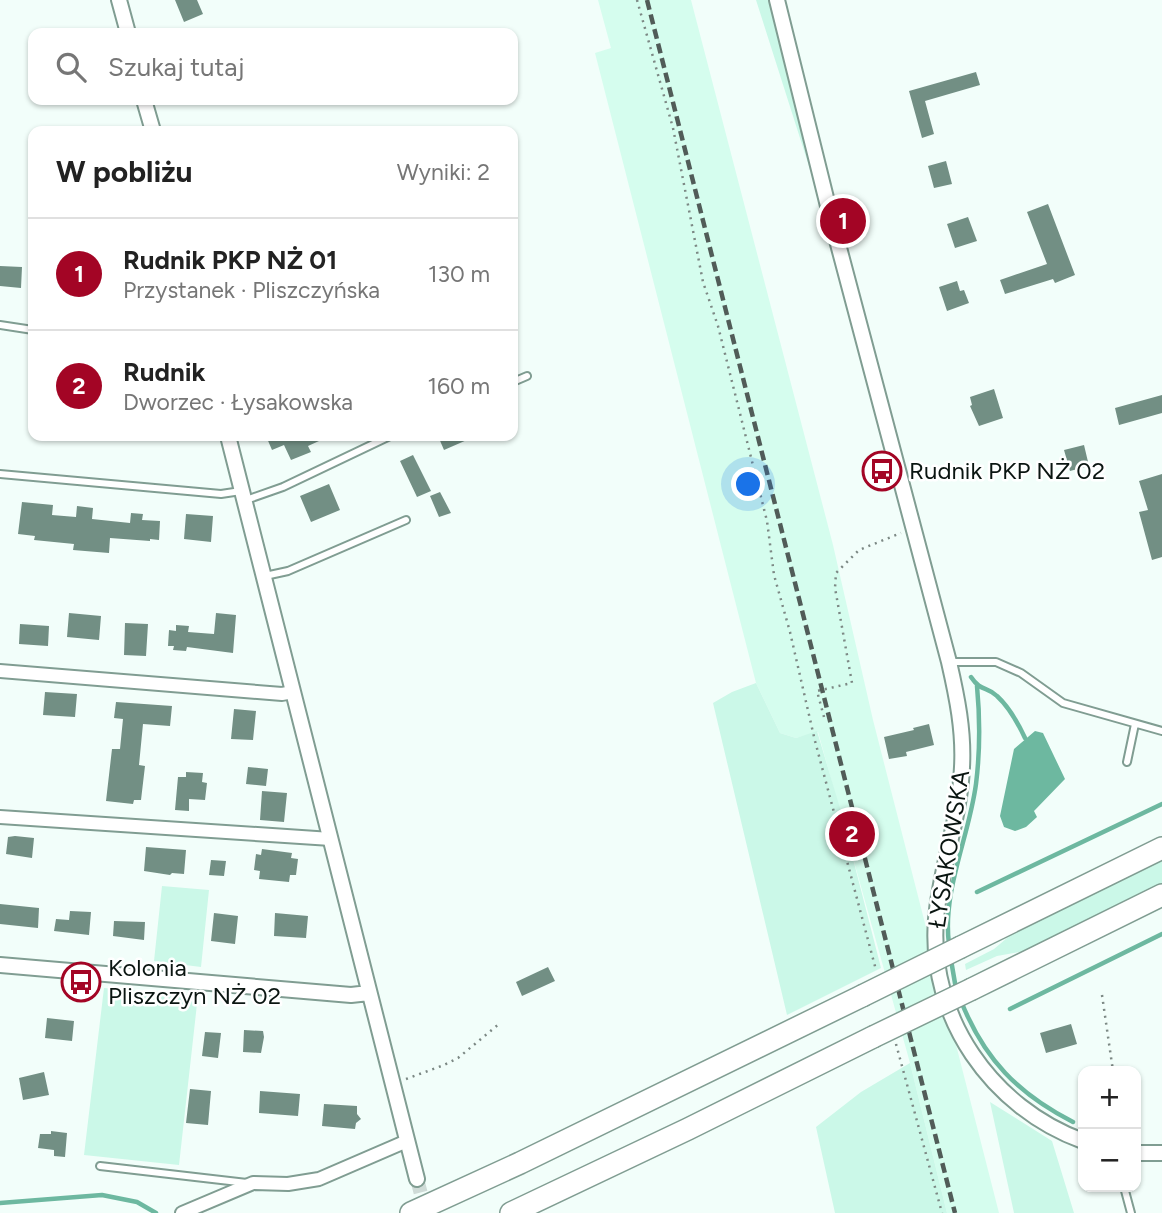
<!DOCTYPE html>
<html lang="pl">
<meta charset="utf-8">
<style>
:root{--surface:#fff;--page:#f2f2f2;--text:#222;--muted:#767676;--line:#e0e0e0;--accent:#a30525}
body{margin:0;font-family:Figtree,sans-serif;background:var(--page);color:var(--text)}
.controls{position:absolute;right:21px;bottom:21px;display:grid;overflow:hidden;border-radius:14px;box-shadow:0 2px 5px #0004}
.controls button{width:63px;height:63px;display:grid;place-items:center;padding:0;border:0;border-bottom:2px solid var(--line);background:var(--surface);color:var(--text);font:35px sans-serif}
.you{position:absolute;left:749px;top:485px;width:24px;height:24px;margin:-18px;border:5px solid #fff;border-radius:50%;background:#1a73e8;box-shadow:0 0 0 10px #1a73e833}
.badge{display:grid;place-items:center;width:46px;height:46px;border-radius:50%;background:var(--accent);color:#fff;font-size:23px;font-weight:700}
.pin{position:absolute;translate:-50% -50%;border:4px solid #fff;box-shadow:0 2px 7px #0006}
.list{margin:0;padding:0;list-style:none}
h2{display:flex;justify-content:space-between;align-items:center;height:91px;margin:0;padding:0 28px;font-size:30px}
h2 small{font-size:23px;font-weight:400;color:var(--muted)}
.list li{display:grid;grid-template-columns:46px 1fr auto;gap:21px;align-items:center;box-sizing:border-box;height:112px;padding:0 28px;border-top:2px solid var(--line)}
.list b{display:block;font-size:26px;white-space:nowrap}
.list p{margin:0;font-size:23px;white-space:nowrap;color:var(--muted)}
.list em{font-size:23px;font-style:normal;color:var(--muted)}
.icon{flex:none;width:38px;height:38px;fill:none;stroke:currentColor;stroke-width:2;stroke-linecap:round;stroke-linejoin:round}
.map{position:relative;flex:none;width:1162px;height:1213px;overflow:hidden}
.search{position:absolute;background:var(--surface);box-shadow:0 2px 5px #0004;left:28px;top:28px;width:490px;height:77px;display:flex;align-items:center;gap:18px;box-sizing:border-box;padding:0 24px;border-radius:14px;color:var(--muted);font-size:26px}
.panel{position:absolute;background:var(--surface);box-shadow:0 2px 5px #0004;left:28px;top:126px;width:490px;height:315px;border-radius:14px}
.map>svg:first-child{display:block}
.built{fill:#d5fdee}
.green{fill:#cbf8e8}
.water{fill:#6db8a0}
.lines{fill:none;stroke-linecap:round;stroke-linejoin:round}
.stream{stroke:#6db8a0;stroke-width:4.5}
.building{fill:#728f84}
.tertiary-tunnel{stroke:#cfdbd7;stroke-width:14;stroke-dasharray:14 7;stroke-linecap:butt}
.service-casing{stroke:#809d92;stroke-width:10}
.minor-casing{stroke:#809d92;stroke-width:16}
.tertiary-casing{stroke:#809d92;stroke-width:18}
.motorway-casing{stroke:#809d92;stroke-width:24}
.path{stroke:#7c8884;stroke-width:2.5;stroke-dasharray:2 5;stroke-linecap:butt}
.service{stroke:#fff;stroke-width:6}
.minor{stroke:#fff;stroke-width:12}
.tertiary{stroke:#fff;stroke-width:14}
.motorway{stroke:#fff;stroke-width:21}
.rail{stroke:#515c58;stroke-width:4.5;stroke-dasharray:10 5;stroke-linecap:butt}
.motorway-bridge-casing{stroke:#809d92;stroke-width:24;stroke-linecap:butt}
.motorway-bridge{stroke:#fff;stroke-width:21}
.labels{text-anchor:middle;stroke-width:5;stroke-linejoin:round;paint-order:stroke}
.poi-label{font-size:24px;fill:#0a1511;stroke:#fff;text-anchor:start}
.street-label{font-size:24px;fill:#0a1511;stroke:#fff}
</style>
<div class="map">
<svg width="1162" height="1213" viewBox="0 0 1162 1213">
<rect width="100%" height="100%" fill="#f2fefa"/>
<path class="built" d="M 598,0 L 691,0 L 833,545 L 873,720 L 999,1213 L 947,1213 L 910,1063 L 818,732 L 796,738 L 780,733 L 756,683 L 595,53 L 611,48 Z"/>
<path class="green" d="M 756,0 L 775,0 L 819,181 L 814,182 Z
M 756,683 L 780,733 L 796,738 L 817,731 L 840,808 L 881,968 L 787,1015 L 713,703 L 732,692 Z
M 1162,859 L 1162,884 L 1025,951 L 997,956 L 966,970 L 965,964 L 994,949 L 1014,932 Z
M 162,886 L 209,890 L 201,967 L 154,961 Z
M 104,988 L 198,995 L 179,1165 L 84,1155 Z
M 910,1063 L 947,1213 L 835,1213 L 816,1127 L 861,1092 Z
M 990,1102 L 1052,1141 L 1074,1213 L 1014,1213 Z"/>
<path class="water" d="M 1035,731 L 1043,733 L 1065,779 L 1034,811 L 1037,817 L 1026,827 L 1015,831 L 1004,827 L 1000,816 L 1014,749 Z"/>
<g class="lines">
<path class="stream" d="M 971,677 C 981,692 987,686 997,696 C 1009,707 1018,723 1025,738
M 977,892 L 1162,804
M 949,944 C 942,891 969,837 976,784 C 980,752 980,718 977,686
M 951,960 L 956,989
M 961,1001 C 984,1059 1018,1094 1073,1122
M 1010,1009 L 1162,934
M 0,1203 L 102,1195 L 137,1202 L 156,1213"/>
</g>
<path class="building" d="M 175,0 L 197,0 L 203,14 L 184,22 Z
M 976,72 L 980,85 L 925,101 L 934,134 L 922,138 L 909,91 Z
M 946,161 L 952,184 L 934,188 L 928,166 Z
M 1048,204 L 1075,275 L 1055,283 L 1053,279 L 1005,294 L 1000,280 L 1047,264 L 1027,212 Z
M 968,217 L 977,241 L 955,248 L 947,224 Z
M 0,266 L 22,267 L 21,288 L 0,286 Z
M 957,281 L 960,291 L 964,290 L 969,303 L 947,311 L 939,287 Z
M 994,389 L 1003,418 L 979,426 L 970,406 L 972,405 L 970,397 Z
M 1162,395 L 1162,413 L 1119,425 L 1115,408 Z
M 266,436 L 330,436 L 308,446 L 311,452 L 291,460 L 284,445 L 272,450 Z
M 438,436 L 476,436 L 444,450 Z
M 1084,445 L 1089,466 L 1070,471 L 1064,450 Z
M 413,455 L 431,491 L 417,497 L 400,461 Z
M 1162,474 L 1162,557 L 1152,560 L 1139,512 L 1148,510 L 1139,481 Z
M 329,484 L 340,510 L 311,522 L 300,496 Z
M 440,492 L 451,513 L 439,517 L 430,496 Z
M 22,502 L 53,505 L 52,515 L 76,517 L 77,506 L 93,508 L 92,519 L 130,523 L 131,513 L 143,514 L 142,520 L 160,521 L 159,540 L 150,539 L 150,541 L 110,538 L 109,553 L 73,550 L 74,544 L 34,540 L 35,536 L 18,534 Z
M 186,514 L 213,516 L 211,542 L 184,539 Z
M 69,613 L 101,616 L 99,640 L 67,637 Z
M 216,613 L 236,615 L 233,653 L 187,647 L 186,651 L 173,650 L 174,646 L 168,646 L 169,630 L 176,631 L 176,625 L 189,626 L 188,632 L 214,634 Z
M 125,623 L 148,624 L 146,656 L 124,655 Z
M 20,624 L 49,626 L 48,646 L 19,644 Z
M 45,692 L 77,694 L 75,717 L 43,715 Z
M 116,702 L 172,706 L 170,726 L 143,724 L 139,765 L 145,766 L 141,800 L 134,800 L 133,804 L 106,801 L 112,749 L 120,749 L 123,719 L 114,718 Z
M 234,709 L 256,711 L 253,740 L 231,739 Z
M 929,724 L 934,745 L 906,752 L 907,756 L 889,759 L 884,737 L 914,730 L 913,728 Z
M 248,767 L 268,769 L 266,786 L 246,784 Z
M 186,772 L 203,773 L 202,782 L 207,783 L 205,800 L 189,799 L 189,811 L 175,810 L 178,777 L 186,777 Z
M 262,791 L 287,793 L 284,822 L 260,820 Z
M 15,836 L 34,838 L 32,858 L 6,854 L 8,837 Z
M 146,847 L 186,850 L 184,874 L 172,873 L 170,875 L 144,871 Z
M 262,849 L 292,853 L 291,858 L 298,859 L 296,875 L 290,875 L 289,882 L 259,879 L 260,871 L 254,870 L 256,854 L 261,855 Z
M 211,860 L 226,861 L 224,876 L 209,875 Z
M 0,904 L 39,908 L 38,928 L 0,924 Z
M 70,911 L 91,912 L 89,935 L 54,931 L 56,919 L 69,920 Z
M 214,913 L 238,916 L 235,944 L 211,941 Z
M 275,913 L 308,916 L 306,938 L 274,936 Z
M 114,921 L 145,922 L 144,940 L 113,936 Z
M 548,967 L 555,981 L 522,996 L 516,982 Z
M 47,1018 L 74,1021 L 72,1041 L 45,1038 Z
M 1071,1024 L 1077,1044 L 1046,1053 L 1040,1033 Z
M 244,1030 L 263,1031 L 264,1037 L 261,1053 L 243,1052 Z
M 205,1032 L 221,1033 L 218,1058 L 202,1056 Z
M 44,1072 L 49,1095 L 23,1100 L 19,1078 Z
M 190,1089 L 211,1091 L 208,1125 L 186,1123 Z
M 260,1091 L 300,1094 L 298,1116 L 259,1113 Z
M 324,1104 L 357,1106 L 357,1114 L 361,1119 L 356,1123 L 355,1129 L 322,1126 Z
M 51,1131 L 67,1133 L 65,1157 L 54,1156 L 54,1150 L 38,1148 L 40,1134 L 51,1134 Z"/>
<g class="lines">
<path class="tertiary-tunnel" d="M 417,1179 L 426,1213"/>
<defs>
<path id="service" d="M 0,325 L 33,330
M 513,382 L 527,376
M 0,474 L 221,494 L 241,491
M 246,500 L 283,487 L 390,436
M 265,576 L 288,571 L 406,520
M 949,662 L 996,662 L 1021,673 L 1063,703 L 1162,731
M 1127,762 L 1135,724
M 100,1166 L 247,1183
M 1124,1187 L 1131,1213"/>
<path id="minor" d="M 0,671 L 282,694 L 293,692
M 0,817 L 331,839
M 182,1213 L 253,1183 L 288,1184 L 319,1179 L 407,1141"/>
<path id="tertiary" d="M 119,0 L 128,33
M 777,0 L 829,210 L 949,662 C 957,697 964,731 962,767 C 960,819 940,868 936,919 C 928,1017 992,1108 1083,1141
M 144,100 L 153,131
M 228,436 L 417,1179
M 0,965 L 351,995 L 369,993
M 1136,1153 L 1162,1153"/>
<path id="motorway" d="M 961,947 L 1162,848
M 972,989 L 1162,895
M 411,1213 L 520,1163 L 862,996
M 511,1213 L 688,1129 L 873,1037"/>
</defs>
<use href="#service" class="service-casing"/>
<use href="#minor" class="minor-casing"/>
<use href="#tertiary" class="tertiary-casing"/>
<use href="#motorway" class="motorway-casing"/>
<path class="path" d="M 637,0 L 673,128 L 703,282 L 718,326 L 767,521 L 774,575 L 790,632 L 815,741 L 876,970
M 824,717 L 817,691 L 852,683 L 835,588 L 836,573 L 859,550 L 901,533
M 1102,995 L 1113,1071
M 896,1044 L 942,1213
M 406,1079 L 444,1065 L 458,1058 L 499,1024"/>
<use href="#service" class="service"/>
<use href="#minor" class="minor"/>
<use href="#tertiary" class="tertiary"/>
<use href="#motorway" class="motorway"/>
<path class="rail" d="M 647,0 L 955,1213"/>
<defs>
<path id="motorway-bridge" d="M 862,996 L 961,947
M 873,1037 L 972,989"/>
</defs>
<use href="#motorway-bridge" class="motorway-bridge-casing"/>
<use href="#motorway-bridge" class="motorway-bridge"/>
</g>
<defs>
<symbol id="bus-ring" viewBox="-11 -11 22 22"><circle r="9.5" fill="#fff" stroke="#a30525" stroke-width="1.5"/><path d="M-5-6H5V4H4V6H2V4H-2V6H-4V4H-5ZM-3.5-4V0h7V-4ZM-3.5 1.2v1.5H-2V1.2ZM2 1.2v1.5H3.5V1.2Z" fill="#a30525"/></symbol>
</defs>
<g fill-rule="evenodd">
<use href="#bus-ring" x="860" y="449" width="44" height="44"/>
<use href="#bus-ring" x="59" y="960" width="44" height="44"/>
</g>
<g class="labels">
<g class="poi-label">
<text x="909" y="479">Rudnik PKP NŻ 02</text>
<text x="108" y="976">Kolonia<tspan x="108" dy="28">Pliszczyn NŻ 02</tspan></text>
</g>
<g class="street-label">
<text transform="translate(949 849) rotate(-81)" y="8">ŁYSAKOWSKA</text>
</g>
</g>
</svg>
<div class="controls">
<button>+</button>
<button>−</button>
</div>
<div class="you"></div>
<div class="pin badge" style="left:843px;top:221px">1</div>
<div class="pin badge" style="left:852px;top:834px">2</div>
<div class="search"><svg class="icon" aria-label="search" viewBox="0 0 24 24"><circle cx="10" cy="10" r="6"/><path d="M15 15l6 6"/></svg>Szukaj tutaj</div>
<section class="panel">
<h2>W pobliżu<small>Wyniki: 2</small></h2>
<ul class="list">
<li><span class="badge">1</span><div><b>Rudnik PKP NŻ 01</b><p>Przystanek · Pliszczyńska</p></div><em>130 m</em></li>
<li><span class="badge">2</span><div><b>Rudnik</b><p>Dworzec · Łysakowska</p></div><em>160 m</em></li>
</ul>
</section>
</div>
